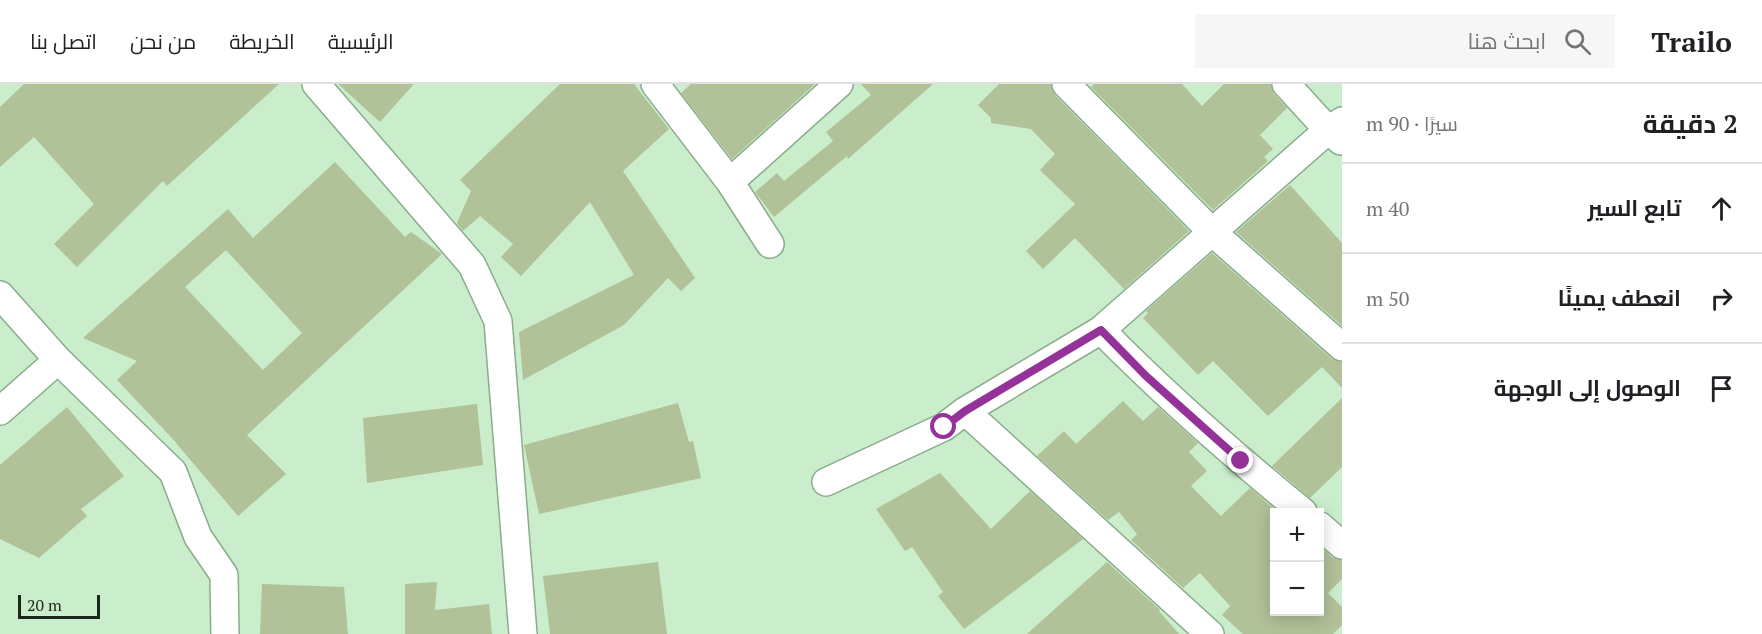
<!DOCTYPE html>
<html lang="ar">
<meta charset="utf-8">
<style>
:root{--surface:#fff;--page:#f6f6f6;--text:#202124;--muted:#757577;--line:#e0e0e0}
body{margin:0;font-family:"PT Serif",Cairo,serif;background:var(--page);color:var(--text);direction:rtl}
.controls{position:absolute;right:18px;bottom:18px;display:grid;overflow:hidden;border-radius:0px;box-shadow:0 3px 15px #0003}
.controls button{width:54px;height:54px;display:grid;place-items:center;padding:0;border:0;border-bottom:2px solid var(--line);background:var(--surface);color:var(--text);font:30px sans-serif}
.scale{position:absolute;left:18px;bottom:15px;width:82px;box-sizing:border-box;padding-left:6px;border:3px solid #1a271b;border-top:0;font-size:16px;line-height:21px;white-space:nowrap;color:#1a271b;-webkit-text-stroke:4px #caedcb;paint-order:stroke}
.stop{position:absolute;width:18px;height:18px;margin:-14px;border:4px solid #943299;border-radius:50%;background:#fff}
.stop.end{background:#943299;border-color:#fff;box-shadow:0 2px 6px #0008}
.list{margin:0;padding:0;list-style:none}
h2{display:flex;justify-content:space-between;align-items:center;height:78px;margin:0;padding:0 24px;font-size:26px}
h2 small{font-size:20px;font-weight:400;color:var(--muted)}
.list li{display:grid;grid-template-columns:39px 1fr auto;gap:18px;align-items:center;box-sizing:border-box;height:90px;padding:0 24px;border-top:2px solid var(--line)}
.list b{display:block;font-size:22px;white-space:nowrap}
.list em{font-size:20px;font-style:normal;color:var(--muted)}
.icon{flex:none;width:33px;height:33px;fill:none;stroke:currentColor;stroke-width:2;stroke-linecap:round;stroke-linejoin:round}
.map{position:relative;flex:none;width:1342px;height:550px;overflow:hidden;direction:ltr}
header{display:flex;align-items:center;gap:36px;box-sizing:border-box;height:84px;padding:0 30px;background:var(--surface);border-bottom:2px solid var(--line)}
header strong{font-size:28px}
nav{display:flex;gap:33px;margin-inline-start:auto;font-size:21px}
.search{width:420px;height:54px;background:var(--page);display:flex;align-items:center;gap:15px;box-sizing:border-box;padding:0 21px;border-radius:0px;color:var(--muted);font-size:22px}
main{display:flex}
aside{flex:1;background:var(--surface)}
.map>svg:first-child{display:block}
.building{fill:#b1c198;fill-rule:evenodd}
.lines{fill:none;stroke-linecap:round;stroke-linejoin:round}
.street-casing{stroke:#8bac8c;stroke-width:30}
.street{stroke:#fff;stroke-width:27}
.route{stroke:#943299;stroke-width:8}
</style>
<header>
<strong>Trailo</strong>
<div class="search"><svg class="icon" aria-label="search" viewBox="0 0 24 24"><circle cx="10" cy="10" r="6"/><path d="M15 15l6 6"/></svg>ابحث هنا</div>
<nav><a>الرئيسية</a><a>الخريطة</a><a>من نحن</a><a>اتصل بنا</a></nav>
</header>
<main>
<aside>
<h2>2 دقيقة<small>سيرًا · 90 m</small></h2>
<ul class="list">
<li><svg class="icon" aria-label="ahead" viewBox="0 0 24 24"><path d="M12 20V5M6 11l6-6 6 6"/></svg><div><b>تابع السير</b></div><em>40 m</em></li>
<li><svg class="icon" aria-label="right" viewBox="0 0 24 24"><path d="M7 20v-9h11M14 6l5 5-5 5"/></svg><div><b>انعطف يمينًا</b></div><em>50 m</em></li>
<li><svg class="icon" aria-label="arrive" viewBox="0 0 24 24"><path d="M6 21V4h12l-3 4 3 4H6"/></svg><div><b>الوصول إلى الوجهة</b></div></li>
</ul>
</aside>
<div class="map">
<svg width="1342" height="550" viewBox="0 0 1342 550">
<rect width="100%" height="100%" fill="#caedcb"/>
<path class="building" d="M 24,0 L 279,0 L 167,102 L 163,97 L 77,183 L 54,160 L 94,120 L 34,53 L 0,83 L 0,23 Z
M 338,0 L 414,0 L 380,38 Z
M 560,0 L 634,0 L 669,45 L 623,87 L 695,194 L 681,207 L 668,194 L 624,241 L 523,296 L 519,248 L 634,191 L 590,118 L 521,192 L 501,173 L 513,160 L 480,132 L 463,147 L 457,139 L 471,107 L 460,96 Z
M 691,0 L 815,0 L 732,75 L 681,9 Z
M 861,0 L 933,0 L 848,75 L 847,72 L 774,133 L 755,108 L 777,89 L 784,97 L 833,57 L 826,48 L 871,11 Z
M 999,0 L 1051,0 L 1055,11 L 1189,147 L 1124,205 L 1075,154 L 1043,185 L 1026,167 L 1075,120 L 1040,86 L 1055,70 L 1031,45 L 991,39 L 991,34 L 978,21 Z
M 1094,0 L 1182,0 L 1202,22 L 1224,0 L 1271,0 L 1274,10 L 1287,24 L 1260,51 L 1273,65 L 1264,73 L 1268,77 L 1213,126 L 1091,3 Z
M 335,78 L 405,153 L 411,148 L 442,170 L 247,351 L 286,390 L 238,432 L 171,353 L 117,296 L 137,277 L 83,254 L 228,125 L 253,154 ZM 226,166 L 302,249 L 263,286 L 185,203 Z
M 1290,101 L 1342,159 L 1342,242 L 1236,148 Z
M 1212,169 L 1332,275 L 1342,278 L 1342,304 L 1322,283 L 1268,332 L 1213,277 L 1198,291 L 1143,234 L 1148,229 L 1146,227 Z
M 1342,314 L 1342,383 L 1310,414 L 1272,382 Z
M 1123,317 L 1143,337 L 1158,323 L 1198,359 L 1189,368 L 1207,387 L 1191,402 L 1221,432 L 1250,404 L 1279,429 L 1275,429 L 1275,528 L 1320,528 L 1320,462 L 1332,473 L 1342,476 L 1342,495 L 1328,509 L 1342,523 L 1342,541 L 1333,550 L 1243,550 L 1222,531 L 1230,522 L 1200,489 L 1183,504 L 1131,456 L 1137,450 L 1119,428 L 1108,436 L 1037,372 L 1064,347 L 1076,360 Z
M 678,319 L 689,358 L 693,357 L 701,394 L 539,430 L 524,361 Z
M 477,320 L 483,381 L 367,399 L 363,334 Z
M 67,323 L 124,392 L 81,425 L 87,432 L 39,474 L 0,455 L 0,381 Z
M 940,389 L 991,445 L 1030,407 L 1083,455 L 964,545 L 938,512 L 943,508 L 912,463 L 905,467 L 876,425 Z
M 658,478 L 667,550 L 550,550 L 543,492 Z
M 1107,478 L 1160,526 L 1159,527 L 1179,550 L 1027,550 Z
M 437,498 L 435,526 L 489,520 L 492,550 L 405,550 L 405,500 Z
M 262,500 L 344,503 L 348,550 L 260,550 Z"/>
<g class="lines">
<defs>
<path id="street" d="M 316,0 L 472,181 L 498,237 L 523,550
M 655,0 L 730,98 L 770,160
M 1066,0 L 1211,147 L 1342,263
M 1286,0 L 1328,46 L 1341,57
M 730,98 L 839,0
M 0,211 L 58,276 L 173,388 L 198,453 L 224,491 L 225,550
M 1101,246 C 1165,311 1233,371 1303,428
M 0,327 L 58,276
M 965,327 L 1210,550
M 826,398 L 944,343 L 965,327 L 1101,246 L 1328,46 L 1342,37
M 1320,442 L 1342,461"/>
</defs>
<use href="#street" class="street-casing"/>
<use href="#street" class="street"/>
</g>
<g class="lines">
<path class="route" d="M 944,343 L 965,327 L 1101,246 L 1146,292 L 1241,377"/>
</g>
</svg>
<div class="controls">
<button>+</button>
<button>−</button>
</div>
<div class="scale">20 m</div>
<div class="stop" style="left:944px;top:343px"></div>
<div class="stop end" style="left:1241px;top:377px"></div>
</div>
</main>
